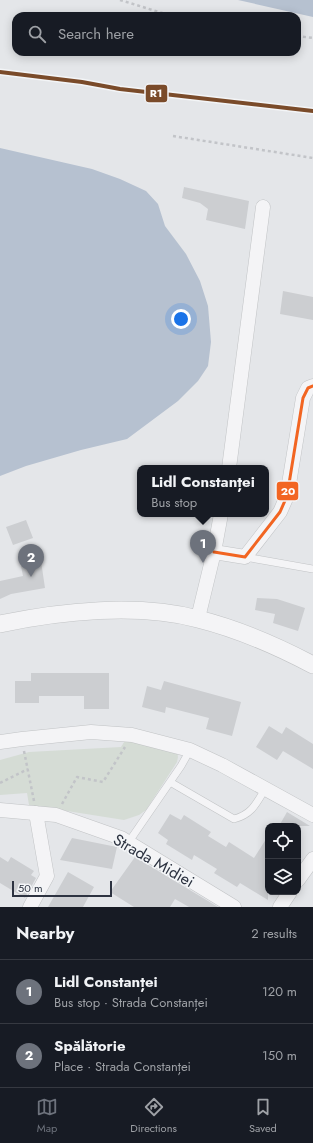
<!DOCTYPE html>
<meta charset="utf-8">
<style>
:root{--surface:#171b24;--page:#242831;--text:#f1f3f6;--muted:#9ea1a6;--line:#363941;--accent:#6d727c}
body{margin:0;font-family:Jost,sans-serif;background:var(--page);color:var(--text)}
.controls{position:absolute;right:12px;bottom:12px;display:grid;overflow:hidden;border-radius:8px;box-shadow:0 2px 10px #0003}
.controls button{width:36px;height:36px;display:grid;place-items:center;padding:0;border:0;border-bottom:1px solid var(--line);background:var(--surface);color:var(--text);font:20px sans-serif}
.scale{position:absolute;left:12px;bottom:10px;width:100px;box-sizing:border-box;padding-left:4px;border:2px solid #2d3341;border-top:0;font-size:11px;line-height:14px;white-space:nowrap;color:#2d3341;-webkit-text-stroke:3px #f3f5f7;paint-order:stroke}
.you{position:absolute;left:181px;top:319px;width:14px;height:14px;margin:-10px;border:3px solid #fff;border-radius:50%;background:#1a73e8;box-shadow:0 0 0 6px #1a73e833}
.badge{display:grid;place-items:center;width:26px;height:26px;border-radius:50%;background:var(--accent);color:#fff;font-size:13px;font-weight:700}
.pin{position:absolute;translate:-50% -33px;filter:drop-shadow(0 1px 2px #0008)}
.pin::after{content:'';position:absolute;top:21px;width:14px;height:12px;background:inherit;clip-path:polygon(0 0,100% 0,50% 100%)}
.popup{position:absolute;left:137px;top:465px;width:132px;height:52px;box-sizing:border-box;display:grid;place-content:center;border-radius:8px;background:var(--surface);filter:drop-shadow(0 1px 3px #0005);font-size:13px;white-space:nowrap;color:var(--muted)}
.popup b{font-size:15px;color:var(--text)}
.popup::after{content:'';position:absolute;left:50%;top:100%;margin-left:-8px;border:8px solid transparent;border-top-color:var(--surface)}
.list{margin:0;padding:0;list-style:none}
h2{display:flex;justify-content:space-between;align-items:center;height:52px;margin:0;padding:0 16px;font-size:17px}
h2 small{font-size:13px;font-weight:400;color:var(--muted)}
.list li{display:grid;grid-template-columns:26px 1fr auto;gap:12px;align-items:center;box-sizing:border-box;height:64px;padding:0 16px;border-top:1px solid var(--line)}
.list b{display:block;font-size:15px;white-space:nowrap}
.list p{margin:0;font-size:13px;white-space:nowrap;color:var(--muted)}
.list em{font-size:13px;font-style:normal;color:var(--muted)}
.icon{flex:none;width:22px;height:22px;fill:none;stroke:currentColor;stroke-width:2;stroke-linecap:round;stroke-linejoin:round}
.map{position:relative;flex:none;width:313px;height:907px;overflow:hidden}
.search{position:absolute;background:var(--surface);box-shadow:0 2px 10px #0003;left:12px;right:12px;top:12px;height:44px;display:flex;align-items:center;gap:10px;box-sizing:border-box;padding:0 14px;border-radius:12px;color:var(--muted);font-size:15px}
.sheet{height:180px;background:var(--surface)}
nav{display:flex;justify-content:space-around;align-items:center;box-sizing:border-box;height:56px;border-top:1px solid var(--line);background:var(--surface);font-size:11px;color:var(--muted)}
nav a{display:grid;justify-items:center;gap:2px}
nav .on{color:var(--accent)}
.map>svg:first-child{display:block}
.green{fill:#d5dcd5}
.water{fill:#b6c1d0}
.building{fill:#ccced1}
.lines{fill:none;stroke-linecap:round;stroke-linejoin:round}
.service-casing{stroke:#c1c3c5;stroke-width:8}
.minor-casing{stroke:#c1c3c5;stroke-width:15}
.tertiary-casing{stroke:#c1c3c5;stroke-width:18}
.path{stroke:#c2c4c8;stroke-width:2.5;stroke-dasharray:3 3;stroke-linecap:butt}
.service{stroke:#f4f4f6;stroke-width:7}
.minor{stroke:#f4f4f6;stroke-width:14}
.tertiary{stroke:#f4f4f6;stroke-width:17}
.bus-1-casing{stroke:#f3f5f7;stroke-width:6}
.bus-1{stroke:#f26522;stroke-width:3}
.rail-1-casing{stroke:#f3f5f7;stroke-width:7}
.rail-1{stroke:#7a4b2a;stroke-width:4}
.labels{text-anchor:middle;stroke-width:3;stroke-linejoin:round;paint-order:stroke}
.street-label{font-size:16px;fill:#2d3341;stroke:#f3f5f7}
.line-badge{stroke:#f3f5f7;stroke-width:1.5}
.badge-label{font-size:11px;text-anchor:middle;font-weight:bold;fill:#fff}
</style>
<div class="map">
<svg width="313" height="907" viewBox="0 0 313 907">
<rect width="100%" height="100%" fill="#e4e6e9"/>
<path class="green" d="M 126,739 L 177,752 L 178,757 L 177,762 L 146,810 L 139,815 L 124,820 L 29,805 L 27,793 L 0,795 L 0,760 L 29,752 L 121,747 Z"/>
<path class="water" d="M 238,0 L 313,0 L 313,17 Z
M 0,148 L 92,169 L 120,179 L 146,191 L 158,204 L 165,226 L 186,254 L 200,281 L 208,306 L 211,342 L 208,366 L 198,381 L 178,401 L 127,439 L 81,450 L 26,466 L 0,476 Z"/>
<path class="building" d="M 184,187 L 249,201 L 245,229 L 206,220 L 208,209 L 200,203 L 182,198 Z
M 283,291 L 313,297 L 313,320 L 280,314 Z
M 26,520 L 33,538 L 13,545 L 6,527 Z
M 41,561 L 45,588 L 11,594 L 0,599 L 0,581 L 23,576 L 21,566 Z
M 257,598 L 277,599 L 305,608 L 298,631 L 273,623 L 275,614 L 255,610 Z
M 31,673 L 109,673 L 109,709 L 84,709 L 84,696 L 39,696 L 39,703 L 15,703 L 15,681 L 31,681 Z
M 164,681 L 241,702 L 232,736 L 206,729 L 209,718 L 166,707 L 165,713 L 142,707 L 147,686 L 161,690 Z
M 269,726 L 282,734 L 286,727 L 313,744 L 313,769 L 283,751 L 277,760 L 256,747 Z
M 287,812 L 310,826 L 279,826 Z
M 170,814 L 181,820 L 184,815 L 211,832 L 208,836 L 226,847 L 229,842 L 254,858 L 268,836 L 268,900 L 240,883 L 237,887 L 214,873 L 217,869 L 194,855 L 192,860 L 166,844 L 168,840 L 158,833 Z
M 72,838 L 117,847 L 112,869 L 60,860 Z
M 0,857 L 8,862 L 11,857 L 34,871 L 31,875 L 36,878 L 25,898 L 0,883 Z
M 135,857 L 218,907 L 189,907 L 175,899 L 170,907 L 134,907 L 110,892 Z
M 68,872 L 94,887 L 83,907 L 48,907 Z"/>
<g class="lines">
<defs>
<path id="service" d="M 245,557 L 313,569
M 170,782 L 234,819 C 252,814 256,804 265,789
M 128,843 L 181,766 L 190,750"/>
<path id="minor" d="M 229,468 L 263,207
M 214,552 L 245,557 L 280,512 L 287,496 L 303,398 L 308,388 L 313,386
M 198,618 L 214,552 L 221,514
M 0,742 L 22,739 L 91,732 L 132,735 L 190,750 L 222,765 L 313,815
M 0,810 L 56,815 L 121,838 L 234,907
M 298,880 L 313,859
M 30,907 L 47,876 L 36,813
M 280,907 L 290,892"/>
<path id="tertiary" d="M 0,624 C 61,611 138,603 198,619 C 238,629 277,646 313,665"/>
</defs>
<use href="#service" class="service-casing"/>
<use href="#minor" class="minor-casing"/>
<use href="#tertiary" class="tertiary-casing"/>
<path class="path" d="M 120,0 L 172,16
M 297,36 L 313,38
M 173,136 L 313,158
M 24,751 L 34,801
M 0,783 L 28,769
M 62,804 L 77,777 L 103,782 L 125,747"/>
<use href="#service" class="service"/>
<use href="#minor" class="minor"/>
<use href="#tertiary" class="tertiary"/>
<defs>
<path id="bus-1" d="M 214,552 L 245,557 L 280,512 L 287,496 L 303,398 L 308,388 L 313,386"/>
</defs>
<use href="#bus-1" class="bus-1-casing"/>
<use href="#bus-1" class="bus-1"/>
<defs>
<path id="rail-1" d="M 0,72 L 82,82 L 120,89 L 313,111"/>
</defs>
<use href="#rail-1" class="rail-1-casing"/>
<use href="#rail-1" class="rail-1"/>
</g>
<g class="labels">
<g class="street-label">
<text transform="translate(154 860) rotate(30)" y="6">Strada Midiei</text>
</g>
</g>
<g class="line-badge">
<rect x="145" y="84" width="23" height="19" rx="4" fill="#7a4b2a"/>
<rect x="276" y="481" width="23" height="20" rx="4" fill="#f26522"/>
</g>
<g class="badge-label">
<text x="156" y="97">R1</text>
<text x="288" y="495">20</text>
</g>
</svg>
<div class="controls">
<button><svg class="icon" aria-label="locate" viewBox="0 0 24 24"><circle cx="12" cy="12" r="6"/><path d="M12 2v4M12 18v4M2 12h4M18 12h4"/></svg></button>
<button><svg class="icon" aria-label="layers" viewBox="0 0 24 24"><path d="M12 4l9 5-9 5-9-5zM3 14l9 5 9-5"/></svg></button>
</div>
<div class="scale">50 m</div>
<div class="you"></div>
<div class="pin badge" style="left:203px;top:563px">1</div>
<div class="popup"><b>Lidl Constanței</b>Bus stop</div>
<div class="pin badge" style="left:31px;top:577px">2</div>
<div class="search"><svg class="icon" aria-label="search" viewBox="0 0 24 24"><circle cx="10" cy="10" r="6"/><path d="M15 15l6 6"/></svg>Search here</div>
</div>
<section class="sheet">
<h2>Nearby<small>2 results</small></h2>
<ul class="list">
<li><span class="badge">1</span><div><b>Lidl Constanței</b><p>Bus stop · Strada Constanței</p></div><em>120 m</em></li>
<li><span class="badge">2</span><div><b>Spălătorie</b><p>Place · Strada Constanței</p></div><em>150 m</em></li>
</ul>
</section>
<nav>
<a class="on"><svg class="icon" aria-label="map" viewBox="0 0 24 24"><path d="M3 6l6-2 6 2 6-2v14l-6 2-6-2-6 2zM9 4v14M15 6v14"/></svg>Map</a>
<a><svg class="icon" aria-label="directions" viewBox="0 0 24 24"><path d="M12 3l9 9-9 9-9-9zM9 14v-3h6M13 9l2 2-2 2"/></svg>Directions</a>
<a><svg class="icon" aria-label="saved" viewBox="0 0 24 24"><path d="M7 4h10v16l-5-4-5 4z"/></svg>Saved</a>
</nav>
